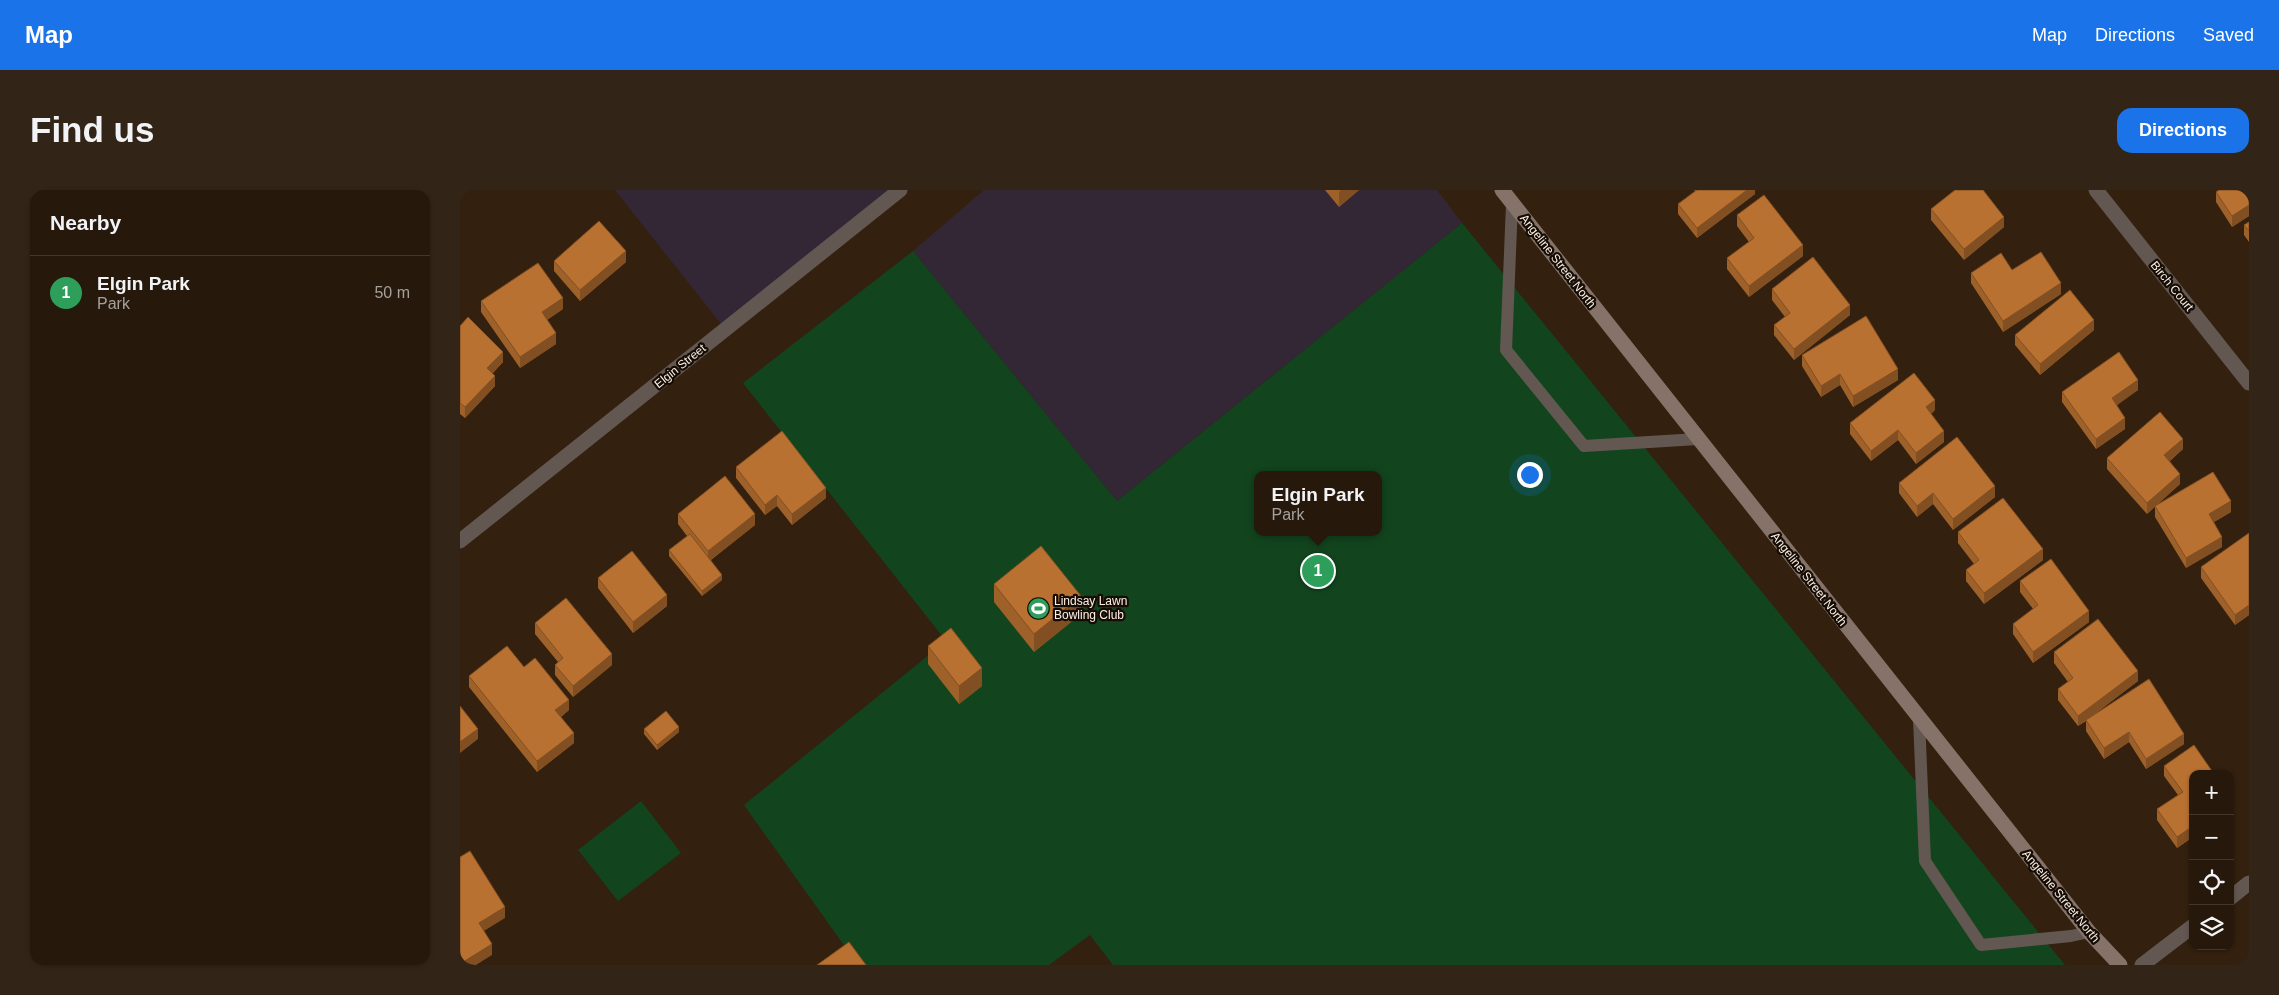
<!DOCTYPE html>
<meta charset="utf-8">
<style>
:root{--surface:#26180a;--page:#322518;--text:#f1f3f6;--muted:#a4a09c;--line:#42372b;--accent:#1a73e8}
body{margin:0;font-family:Helvetica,sans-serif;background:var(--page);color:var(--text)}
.controls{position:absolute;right:15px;bottom:15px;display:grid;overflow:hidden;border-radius:10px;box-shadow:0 1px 4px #0004}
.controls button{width:45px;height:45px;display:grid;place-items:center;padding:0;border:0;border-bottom:1px solid var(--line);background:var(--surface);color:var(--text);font:25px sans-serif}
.you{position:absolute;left:1069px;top:284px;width:18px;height:18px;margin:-12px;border:4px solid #fff;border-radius:50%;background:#1a73e8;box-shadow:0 0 0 8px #1a73e833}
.badge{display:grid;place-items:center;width:32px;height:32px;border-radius:50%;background:var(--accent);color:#fff;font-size:16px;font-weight:700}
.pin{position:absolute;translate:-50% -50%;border:2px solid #fff;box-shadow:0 1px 5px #0006}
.popup{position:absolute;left:794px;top:281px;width:128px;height:65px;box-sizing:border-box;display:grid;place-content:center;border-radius:10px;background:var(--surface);filter:drop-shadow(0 1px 4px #0005);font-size:16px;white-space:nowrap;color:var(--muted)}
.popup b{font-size:19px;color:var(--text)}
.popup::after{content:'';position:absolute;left:50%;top:100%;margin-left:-10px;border:10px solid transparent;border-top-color:var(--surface)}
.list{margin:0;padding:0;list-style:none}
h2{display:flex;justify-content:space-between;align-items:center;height:65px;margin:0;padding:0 20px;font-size:21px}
h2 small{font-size:16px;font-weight:400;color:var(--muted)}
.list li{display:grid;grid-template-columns:32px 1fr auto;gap:15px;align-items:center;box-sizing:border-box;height:75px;padding:0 20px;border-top:1px solid var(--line)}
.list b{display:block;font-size:19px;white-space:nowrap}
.list p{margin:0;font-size:16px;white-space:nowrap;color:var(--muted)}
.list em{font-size:16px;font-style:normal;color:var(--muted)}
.icon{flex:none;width:28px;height:28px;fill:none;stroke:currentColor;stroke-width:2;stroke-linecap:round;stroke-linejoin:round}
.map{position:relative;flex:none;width:1789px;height:775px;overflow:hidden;border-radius:15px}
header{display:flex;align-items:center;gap:30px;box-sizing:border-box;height:70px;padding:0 25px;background:var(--accent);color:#fff}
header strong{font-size:24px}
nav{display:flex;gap:28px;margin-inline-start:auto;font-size:18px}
.intro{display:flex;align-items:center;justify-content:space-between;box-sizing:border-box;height:120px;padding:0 30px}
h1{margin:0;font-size:35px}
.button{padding:12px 22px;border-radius:15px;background:var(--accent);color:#fff;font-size:18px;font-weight:700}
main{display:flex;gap:30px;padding:0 30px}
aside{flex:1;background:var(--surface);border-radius:15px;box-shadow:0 1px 4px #0004}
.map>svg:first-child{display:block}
.commercial{fill:#342735}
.green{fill:#12451e;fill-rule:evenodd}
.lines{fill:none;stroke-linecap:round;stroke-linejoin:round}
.service{stroke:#635751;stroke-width:12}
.minor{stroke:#635751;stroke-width:15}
.secondary{stroke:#857269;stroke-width:15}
.wall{fill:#9f612a}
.shaded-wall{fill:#824f22}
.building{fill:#b97131;stroke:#824f22}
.labels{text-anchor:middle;stroke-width:4.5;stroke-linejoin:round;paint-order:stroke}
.street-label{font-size:12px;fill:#fdf0e4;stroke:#140c05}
.poi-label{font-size:12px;fill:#fdf0e4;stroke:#140c05;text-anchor:start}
</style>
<header>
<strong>Map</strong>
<nav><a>Map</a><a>Directions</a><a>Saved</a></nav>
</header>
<div class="intro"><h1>Find us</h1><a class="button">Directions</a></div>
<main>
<aside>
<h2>Nearby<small></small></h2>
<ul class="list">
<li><span class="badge" style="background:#2e9e5b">1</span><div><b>Elgin Park</b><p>Park</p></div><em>50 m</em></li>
</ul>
</aside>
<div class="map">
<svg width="1789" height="775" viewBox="0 0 1789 775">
<rect width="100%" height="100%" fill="#33200e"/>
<path class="commercial" d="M 155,0 L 440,0 L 265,139 Z
M 524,0 L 977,0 L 1002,33 L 657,311 L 453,61 Z"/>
<path class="green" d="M 1002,33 L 1605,775 L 653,775 L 630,745 L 589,775 L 398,775 L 284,615 L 486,451 L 283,193 L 453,61 L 657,311 ZM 798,285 L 918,285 L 918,342 L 798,342 Z
M 181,611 L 221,663 L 158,711 L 118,660 Z"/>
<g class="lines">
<path class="service" d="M 1052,14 L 1046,160 L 1124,256 L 1238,249
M 1459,529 L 1465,671 L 1521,755 L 1611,746 L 1629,742"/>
<path class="minor" d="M 1636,0 L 1789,193
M 0,351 L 440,0
M 1770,708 L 1789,693
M 1682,775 L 1733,736"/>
<path class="secondary" d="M 1042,0 L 1629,742 L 1660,775"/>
</g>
<path class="wall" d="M 865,0 L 899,0 L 879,17 Z
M 1234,0 L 1295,0 L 1295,4 L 1237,48 L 1218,24 L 1218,14 L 1235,1 Z
M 1789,0 L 1789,26 L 1772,37 L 1756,12 L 1756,2 Z
M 1471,19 L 1544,37 L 1504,70 L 1471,30 Z
M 1277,25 L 1343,66 L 1289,107 L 1267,79 L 1267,68 L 1289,52 L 1277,36 Z
M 1789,32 L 1789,52 L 1784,45 L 1784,35 Z
M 94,71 L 166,72 L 120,111 L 94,81 Z
M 1552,80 L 1601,104 L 1543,142 L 1511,93 L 1511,83 Z
M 1312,99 L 1390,125 L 1334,170 L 1314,145 L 1314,135 L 1325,127 L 1312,110 Z
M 21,111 L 103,119 L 87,130 L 96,154 L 60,178 L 21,122 Z
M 0,136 L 43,172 L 33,183 L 35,196 L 5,228 L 0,224 Z
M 1634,140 L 1580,185 L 1555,155 L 1555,145 Z
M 1342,165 L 1438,190 L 1393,217 L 1380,195 L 1361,207 L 1342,176 Z
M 1678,200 L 1656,215 L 1665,239 L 1636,259 L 1602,212 L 1602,202 Z
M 1475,220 L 1471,224 L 1484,252 L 1456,274 L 1438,250 L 1411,271 L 1390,244 L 1390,233 Z
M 1723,259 L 1710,271 L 1720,294 L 1687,324 L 1647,279 L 1647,268 Z
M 276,277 L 366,308 L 332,335 L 317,316 L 305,325 L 276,288 Z
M 1439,293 L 1535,307 L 1493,340 L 1473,314 L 1457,327 L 1439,303 Z
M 1695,316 L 1771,322 L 1754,332 L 1762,357 L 1726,378 L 1695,327 Z
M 218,324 L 295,335 L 251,370 L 262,390 L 242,406 L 209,366 L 209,360 L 227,346 L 218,334 Z
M 1498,342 L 1583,370 L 1524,414 L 1506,391 L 1506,380 L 1514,374 L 1498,353 Z
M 1789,343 L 1789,425 L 1775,435 L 1741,388 L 1741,377 Z
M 138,388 L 207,416 L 173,443 L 138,398 Z
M 1560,391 L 1629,432 L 1573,473 L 1553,444 L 1553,434 L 1573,419 L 1560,402 Z
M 534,394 L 621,424 L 574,462 L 534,412 Z
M 75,433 L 152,475 L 113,507 L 95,485 L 95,475 L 98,472 L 75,444 Z
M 468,456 L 522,496 L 499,514 L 468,474 Z
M 1594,462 L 1678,491 L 1631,527 L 1724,554 L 1686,579 L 1669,552 L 1644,569 L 1626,541 L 1626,531 L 1618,536 L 1598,510 L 1598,499 L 1608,492 L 1594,473 Z
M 64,477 L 109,520 L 101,527 L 114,553 L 77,582 L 9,497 L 9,486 Z
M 184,539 L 219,542 L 197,560 L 184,544 Z
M 1704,576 L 1733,584 L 1733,647 L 1717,658 L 1697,630 L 1697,619 L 1718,605 L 1704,586 Z"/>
<path class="shaded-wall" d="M 881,0 L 899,0 L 879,17 L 879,2 Z
M 1287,0 L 1295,0 L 1295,4 L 1237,48 L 1237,38 Z
M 1789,15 L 1789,26 L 1772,37 L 1772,26 Z
M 1544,27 L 1544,37 L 1504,70 L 1504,59 Z
M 1343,55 L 1343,66 L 1289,107 L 1289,96 Z
M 166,61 L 166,72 L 120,111 L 120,100 Z
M 1601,93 L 1601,104 L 1543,142 L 1543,131 Z
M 103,108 L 103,119 L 82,133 L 82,122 Z
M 1390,115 L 1390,125 L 1334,170 L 1334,159 Z
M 1634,130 L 1634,140 L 1580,185 L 1580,174 Z
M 96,143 L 96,154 L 60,178 L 60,167 Z
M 43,162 L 43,172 L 27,189 L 27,178 Z
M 1438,179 L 1438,190 L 1393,217 L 1393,206 Z
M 1380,184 L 1380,195 L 1361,207 L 1361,196 Z
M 35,186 L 35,196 L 5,228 L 5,217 Z
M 1678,190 L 1678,200 L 1652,219 L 1652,208 Z
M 1475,210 L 1475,220 L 1466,228 L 1466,217 Z
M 1665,228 L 1665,239 L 1636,259 L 1636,249 Z
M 1438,240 L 1438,250 L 1411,271 L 1411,261 Z
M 1484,241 L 1484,252 L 1456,274 L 1456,263 Z
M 1723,249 L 1723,259 L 1704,276 L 1704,265 Z
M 1720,284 L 1720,294 L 1687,324 L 1687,313 Z
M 1535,296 L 1535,307 L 1493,340 L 1493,329 Z
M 366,298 L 366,308 L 332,335 L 332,324 Z
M 1473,303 L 1473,314 L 1457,327 L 1457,316 Z
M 317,305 L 317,316 L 305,325 L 305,315 Z
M 1771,311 L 1771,322 L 1749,335 L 1749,324 Z
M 295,324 L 295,335 L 248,372 L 248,361 Z
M 1762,347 L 1762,357 L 1726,378 L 1726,368 Z
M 1583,359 L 1583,370 L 1524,414 L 1524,403 Z
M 262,385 L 262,390 L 242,406 L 242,401 Z
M 207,405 L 207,416 L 173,443 L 173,432 Z
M 621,406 L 621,424 L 574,462 L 574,444 Z
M 1789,415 L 1789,425 L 1775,435 L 1775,425 Z
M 1629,421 L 1629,432 L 1573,473 L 1573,462 Z
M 152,464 L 152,475 L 113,507 L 113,496 Z
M 522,478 L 522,496 L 499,514 L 499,496 Z
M 1678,481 L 1678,491 L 1618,536 L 1618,526 Z
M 109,510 L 109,520 L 95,531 L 95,520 Z
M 219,537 L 219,542 L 197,560 L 197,555 Z
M 18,539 L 18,549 L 0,563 L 0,552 Z
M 1669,542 L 1669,552 L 1644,569 L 1644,558 Z
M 114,543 L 114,553 L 77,582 L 77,571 Z
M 1724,544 L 1724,554 L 1686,579 L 1686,569 Z
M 1772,609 L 1772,619 L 1770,620 L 1770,610 Z
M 1733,636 L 1733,647 L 1717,658 L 1717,647 Z
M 45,717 L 45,728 L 19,744 L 19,733 Z
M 32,754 L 32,765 L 16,775 L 0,775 L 0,774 Z"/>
<path class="building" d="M 1237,0 L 1287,0 L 1237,38 L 1218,14 Z
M 1495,0 L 1523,0 L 1544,27 L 1504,59 L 1471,19 Z
M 1759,0 L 1789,0 L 1789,15 L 1772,26 L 1756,2 Z
M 1304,5 L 1343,55 L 1289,96 L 1267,68 L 1294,48 L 1277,25 Z
M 139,31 L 166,61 L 120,100 L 94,71 Z
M 1789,32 L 1789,41 L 1784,35 Z
M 1581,62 L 1601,93 L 1543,131 L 1511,83 L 1541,63 L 1552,80 Z
M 1353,67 L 1390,115 L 1334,159 L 1314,135 L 1330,123 L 1312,99 Z
M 78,73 L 103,108 L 82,122 L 96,143 L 60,167 L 21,111 Z
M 1610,100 L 1634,130 L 1580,174 L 1555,145 Z
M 1406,126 L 1438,179 L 1393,206 L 1380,184 L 1361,196 L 1342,165 Z
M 8,127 L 43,162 L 27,178 L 35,186 L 5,217 L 0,213 L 0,136 Z
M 1659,162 L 1678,190 L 1652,208 L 1665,228 L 1636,249 L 1602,202 Z
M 1454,183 L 1475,210 L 1466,217 L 1484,241 L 1456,263 L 1438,240 L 1411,261 L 1390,233 Z
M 1700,222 L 1723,249 L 1704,265 L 1720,284 L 1687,313 L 1647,268 Z
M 322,241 L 366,298 L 332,324 L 317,305 L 305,315 L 276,277 Z
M 1497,247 L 1535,296 L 1493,329 L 1473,303 L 1457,316 L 1439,293 Z
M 1753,282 L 1771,311 L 1749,324 L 1762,347 L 1726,368 L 1695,316 Z
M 265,286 L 295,324 L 248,361 L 218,324 Z
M 1543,308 L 1583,359 L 1524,403 L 1506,380 L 1519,370 L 1498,342 Z
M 1789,343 L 1789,415 L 1775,425 L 1741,377 Z
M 230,344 L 262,385 L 242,401 L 209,360 Z
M 581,356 L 621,406 L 574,444 L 534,394 Z
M 172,361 L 207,405 L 173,432 L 138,388 Z
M 1591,369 L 1629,421 L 1573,462 L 1553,434 L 1578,415 L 1560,391 Z
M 106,408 L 152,464 L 113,496 L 95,475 L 103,468 L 75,433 Z
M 1638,429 L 1678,481 L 1618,526 L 1598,499 L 1613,488 L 1594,462 Z
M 491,438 L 522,478 L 499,496 L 468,456 Z
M 47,456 L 64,477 L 75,468 L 109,510 L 95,520 L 114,543 L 77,571 L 9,486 Z
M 1689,489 L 1724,544 L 1686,569 L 1669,542 L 1644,558 L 1626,530 Z
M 0,516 L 18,539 L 0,552 Z
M 206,521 L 219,537 L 197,555 L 184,539 Z
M 1734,555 L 1754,584 L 1733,584 L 1733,636 L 1717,647 L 1697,619 L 1723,602 L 1704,576 Z
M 10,661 L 45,717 L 19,733 L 32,754 L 0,774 L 0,667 Z
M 389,752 L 406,775 L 357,775 Z"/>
<defs>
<symbol id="stadium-disc" viewBox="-11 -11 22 22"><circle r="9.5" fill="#2e9e5b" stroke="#140c05"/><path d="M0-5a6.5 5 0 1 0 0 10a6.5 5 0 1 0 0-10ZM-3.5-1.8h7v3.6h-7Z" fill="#fff"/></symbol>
</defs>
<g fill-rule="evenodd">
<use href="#stadium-disc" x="566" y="406" width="25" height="25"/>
</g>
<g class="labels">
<g class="street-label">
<text transform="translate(1098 71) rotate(52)" y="4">Angeline Street North</text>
<text transform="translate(1712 96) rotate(51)" y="4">Birch Court</text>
<text transform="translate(220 176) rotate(-39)" y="4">Elgin Street</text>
<text transform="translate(1349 389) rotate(52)" y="4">Angeline Street North</text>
<text transform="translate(1601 706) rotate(51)" y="4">Angeline Street North</text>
</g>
<g class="poi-label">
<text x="594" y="415">Lindsay Lawn<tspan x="594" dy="14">Bowling Club</tspan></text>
</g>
</g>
</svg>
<div class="controls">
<button>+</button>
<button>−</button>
<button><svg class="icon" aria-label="locate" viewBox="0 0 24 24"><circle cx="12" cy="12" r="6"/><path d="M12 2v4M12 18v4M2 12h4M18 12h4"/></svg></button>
<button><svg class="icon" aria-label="layers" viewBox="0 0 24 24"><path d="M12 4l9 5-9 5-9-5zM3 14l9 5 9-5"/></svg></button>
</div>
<div class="you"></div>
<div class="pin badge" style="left:858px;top:381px;background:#2e9e5b">1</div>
<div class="popup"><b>Elgin Park</b>Park</div>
</div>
</main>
